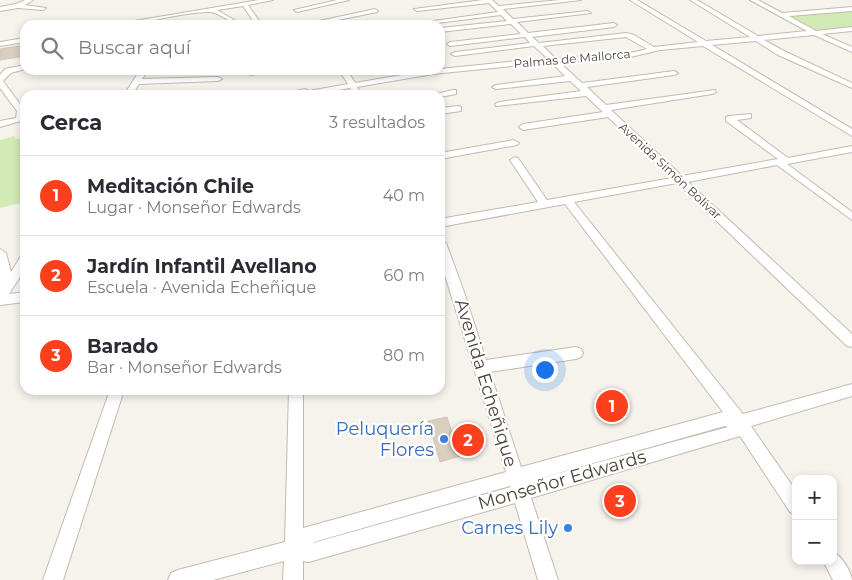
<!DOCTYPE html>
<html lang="es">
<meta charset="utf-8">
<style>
:root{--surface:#fff;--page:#f7f7f7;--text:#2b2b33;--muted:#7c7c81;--line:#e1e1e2;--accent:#fc3f1d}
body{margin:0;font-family:Montserrat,sans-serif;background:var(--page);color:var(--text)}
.controls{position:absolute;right:15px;bottom:15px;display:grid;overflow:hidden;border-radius:10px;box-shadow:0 2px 8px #0003}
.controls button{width:45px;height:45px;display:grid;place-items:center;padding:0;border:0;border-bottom:1px solid var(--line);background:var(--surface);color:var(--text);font:25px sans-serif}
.you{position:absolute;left:544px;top:369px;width:18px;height:18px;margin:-12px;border:4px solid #fff;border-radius:50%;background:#1a73e8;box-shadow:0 0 0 8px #1a73e833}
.badge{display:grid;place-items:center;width:32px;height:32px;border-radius:50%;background:var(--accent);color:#fff;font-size:16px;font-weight:700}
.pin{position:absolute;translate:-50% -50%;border:2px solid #fff;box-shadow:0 1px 5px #0006}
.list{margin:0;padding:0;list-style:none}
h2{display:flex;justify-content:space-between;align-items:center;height:65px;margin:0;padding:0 20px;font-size:21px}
h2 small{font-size:16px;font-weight:400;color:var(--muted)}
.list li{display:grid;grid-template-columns:32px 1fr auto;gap:15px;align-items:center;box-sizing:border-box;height:80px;padding:0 20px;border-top:1px solid var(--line)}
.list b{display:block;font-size:19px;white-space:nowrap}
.list p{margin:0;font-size:16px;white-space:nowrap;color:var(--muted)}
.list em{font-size:16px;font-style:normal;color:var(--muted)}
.icon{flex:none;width:28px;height:28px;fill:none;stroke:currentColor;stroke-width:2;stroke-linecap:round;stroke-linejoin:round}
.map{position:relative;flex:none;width:852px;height:580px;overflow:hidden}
.search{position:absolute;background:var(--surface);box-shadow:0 2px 8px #0003;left:20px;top:20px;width:425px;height:55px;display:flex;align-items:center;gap:12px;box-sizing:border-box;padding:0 18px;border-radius:15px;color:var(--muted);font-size:19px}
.panel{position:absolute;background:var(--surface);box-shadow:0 2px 8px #0003;left:20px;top:90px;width:425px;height:305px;border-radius:15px}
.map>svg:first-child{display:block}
.green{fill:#d2eab5}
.building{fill:#d8cfc1;stroke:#d3c7b4}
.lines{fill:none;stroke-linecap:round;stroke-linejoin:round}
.minor-casing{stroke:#c2bbae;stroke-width:2}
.minor{fill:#fff;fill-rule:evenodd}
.shop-dot{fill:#3f7fe0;stroke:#fff;stroke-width:2}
.labels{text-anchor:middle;stroke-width:4.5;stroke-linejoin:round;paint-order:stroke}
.far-street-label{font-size:12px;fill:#4b4439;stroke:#fff}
.near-street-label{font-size:18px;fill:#4b4439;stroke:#fff}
.near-shop-label{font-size:18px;fill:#366cbe;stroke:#fff;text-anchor:end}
</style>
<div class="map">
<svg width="852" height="580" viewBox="0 0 852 580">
<rect width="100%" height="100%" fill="#f6f3ec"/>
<path class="green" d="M 852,11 L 852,27 L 817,31 L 789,16 Z
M 14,136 L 16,139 L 25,137 L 25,202 L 0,208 L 0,140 Z"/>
<path class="building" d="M 25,45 L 25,56 L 0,60 L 0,49 Z
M 614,393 L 627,414 L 610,418 L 598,398 Z
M 447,417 L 460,456 L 440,462 L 428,421 Z"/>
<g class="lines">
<defs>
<path id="minor" d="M 25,0 L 33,0 L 25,5 L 46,8 L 43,10 L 18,8 L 0,11 L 0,7 L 16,4 Z
M 259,0 L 273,0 L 248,5 L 262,25 L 256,25 L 243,6 L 217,10 L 243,25 C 230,25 220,11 208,12 C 175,13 144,25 111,25 Z
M 337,0 L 349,0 L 297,12 L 294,10 Z
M 483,0 L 492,0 L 499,6 L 560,0 L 581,0 L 503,9 L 513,19 L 588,11 L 591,13 L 517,22 L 528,33 L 614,23 L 617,25 L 614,27 L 532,37 L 539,43 L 626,33 L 634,35 L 654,47 L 698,42 L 630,0 L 637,0 L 706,41 L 750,37 L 690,0 L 697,0 L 758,36 L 807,31 L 750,0 L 758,0 L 782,13 L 852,7 L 852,11 L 789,16 L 816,31 L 852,27 L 852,31 L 822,34 L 852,47 L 852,52 L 814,35 L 764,40 L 784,51 L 852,83 L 852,88 L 778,55 L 756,41 L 712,45 L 852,129 L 852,136 L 703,46 L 660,50 L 626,58 L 559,62 L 582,83 L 674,71 L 678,73 L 674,75 L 587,87 L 606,105 L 715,90 L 716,92 L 712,94 L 611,110 L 682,176 L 778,159 L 726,121 L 726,117 L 729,116 L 751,114 L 751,118 L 737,120 L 788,158 L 852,146 L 852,152 L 787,164 L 852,212 L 852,220 L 777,165 L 688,182 L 852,334 L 852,347 L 847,346 L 677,183 L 574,202 L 743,414 L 852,384 L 852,396 L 751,426 L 796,491 L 796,515 L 790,512 L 740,436 L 531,498 L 558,580 L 538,580 L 515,503 L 309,562 L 303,561 L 303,580 L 283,580 L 284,561 L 213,580 L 168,580 L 171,573 L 178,570 L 285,542 L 289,390 L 303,390 L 303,528 L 506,472 L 440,259 L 440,239 L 446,243 L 463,289 L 486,360 L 576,347 L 581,349 L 583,353 L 581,357 L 576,359 L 490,372 L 521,467 L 723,412 L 565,204 L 440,227 L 440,219 L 538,202 L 510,160 L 515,157 L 518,158 L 547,200 L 672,178 L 608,117 L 523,130 L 519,127 L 523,124 L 603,112 L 586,96 L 496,106 L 495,104 L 499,102 L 581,91 L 570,81 L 496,89 L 492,87 L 496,85 L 565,76 L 551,62 L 433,74 L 357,87 L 362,95 L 354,95 L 350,88 L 311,95 L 277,95 L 305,89 L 309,91 L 348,84 L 339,70 L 347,70 L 355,83 L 431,70 L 547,58 L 534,46 L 455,56 L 451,54 L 455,52 L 530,43 L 525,37 L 450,46 L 447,44 L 450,42 L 521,34 L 511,24 L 440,32 L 440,28 L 507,21 L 501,15 L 429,24 L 426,22 L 498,12 L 489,3 L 417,11 L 414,9 ZM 626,37 L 647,49 L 626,54 L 555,58 L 543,46 ZM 725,426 L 728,427 L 526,482 ZM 510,486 L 511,487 L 313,543 L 314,542 Z
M 375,9 L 378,11 L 377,12 L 313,25 L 305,24 Z
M 392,22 L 395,25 L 384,25 L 385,24 Z
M 25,38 L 25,42 L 0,46 L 0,42 Z
M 25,65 L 25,69 L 11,73 L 3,81 L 25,111 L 24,120 L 0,127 L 0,121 L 16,118 L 17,111 L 0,88 L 0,75 L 5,69 Z
M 140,70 L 148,70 L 142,79 L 218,77 L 222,79 L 218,81 L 139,84 L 132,95 L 124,95 Z
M 256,70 L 274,70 L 251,75 L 247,73 Z
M 453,90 L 456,90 L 456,94 L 440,97 L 440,95 L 432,95 Z
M 458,106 L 461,107 L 461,111 L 440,114 L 440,108 Z
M 514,140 L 519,143 L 517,145 L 440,159 L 440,153 Z
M 0,249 L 6,253 L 11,272 L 21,256 L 25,255 L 25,269 L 9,294 L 25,292 L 25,302 L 0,305 Z
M 110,390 L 124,390 L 63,580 L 43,580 Z
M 833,552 C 842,556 851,571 852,580 L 833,580 L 823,561 L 833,561 Z"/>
</defs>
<use href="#minor" class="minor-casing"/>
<use href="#minor" class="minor"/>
</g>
<g class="shop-dot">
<circle cx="444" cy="439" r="5"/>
<circle cx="568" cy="528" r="5"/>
</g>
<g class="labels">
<g class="far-street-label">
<text transform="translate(572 59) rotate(-5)" y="4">Palmas de Mallorca</text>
<text transform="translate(670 171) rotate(43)" y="4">Avenida Simón Bolívar</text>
</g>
<g class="near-street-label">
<text transform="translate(486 383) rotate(73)" y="6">Avenida Echeñique</text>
<text transform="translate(562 480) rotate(-16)" y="6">Monseñor Edwards</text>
</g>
<g class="near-shop-label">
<text x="434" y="435">Peluquería<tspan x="434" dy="21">Flores</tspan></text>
<text x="558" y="534">Carnes Lily</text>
</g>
</g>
</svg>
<div class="controls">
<button>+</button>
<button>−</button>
</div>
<div class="you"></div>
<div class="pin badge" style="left:612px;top:406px">1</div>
<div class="pin badge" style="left:468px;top:440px">2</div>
<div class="pin badge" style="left:620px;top:501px">3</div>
<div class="search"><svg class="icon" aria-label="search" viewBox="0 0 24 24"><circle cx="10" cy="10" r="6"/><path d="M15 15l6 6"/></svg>Buscar aquí</div>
<section class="panel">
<h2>Cerca<small>3 resultados</small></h2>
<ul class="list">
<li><span class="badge">1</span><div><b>Meditación Chile</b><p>Lugar · Monseñor Edwards</p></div><em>40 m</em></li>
<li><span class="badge">2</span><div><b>Jardín Infantil Avellano</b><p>Escuela · Avenida Echeñique</p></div><em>60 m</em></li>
<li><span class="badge">3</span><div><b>Barado</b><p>Bar · Monseñor Edwards</p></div><em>80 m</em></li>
</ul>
</section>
</div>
